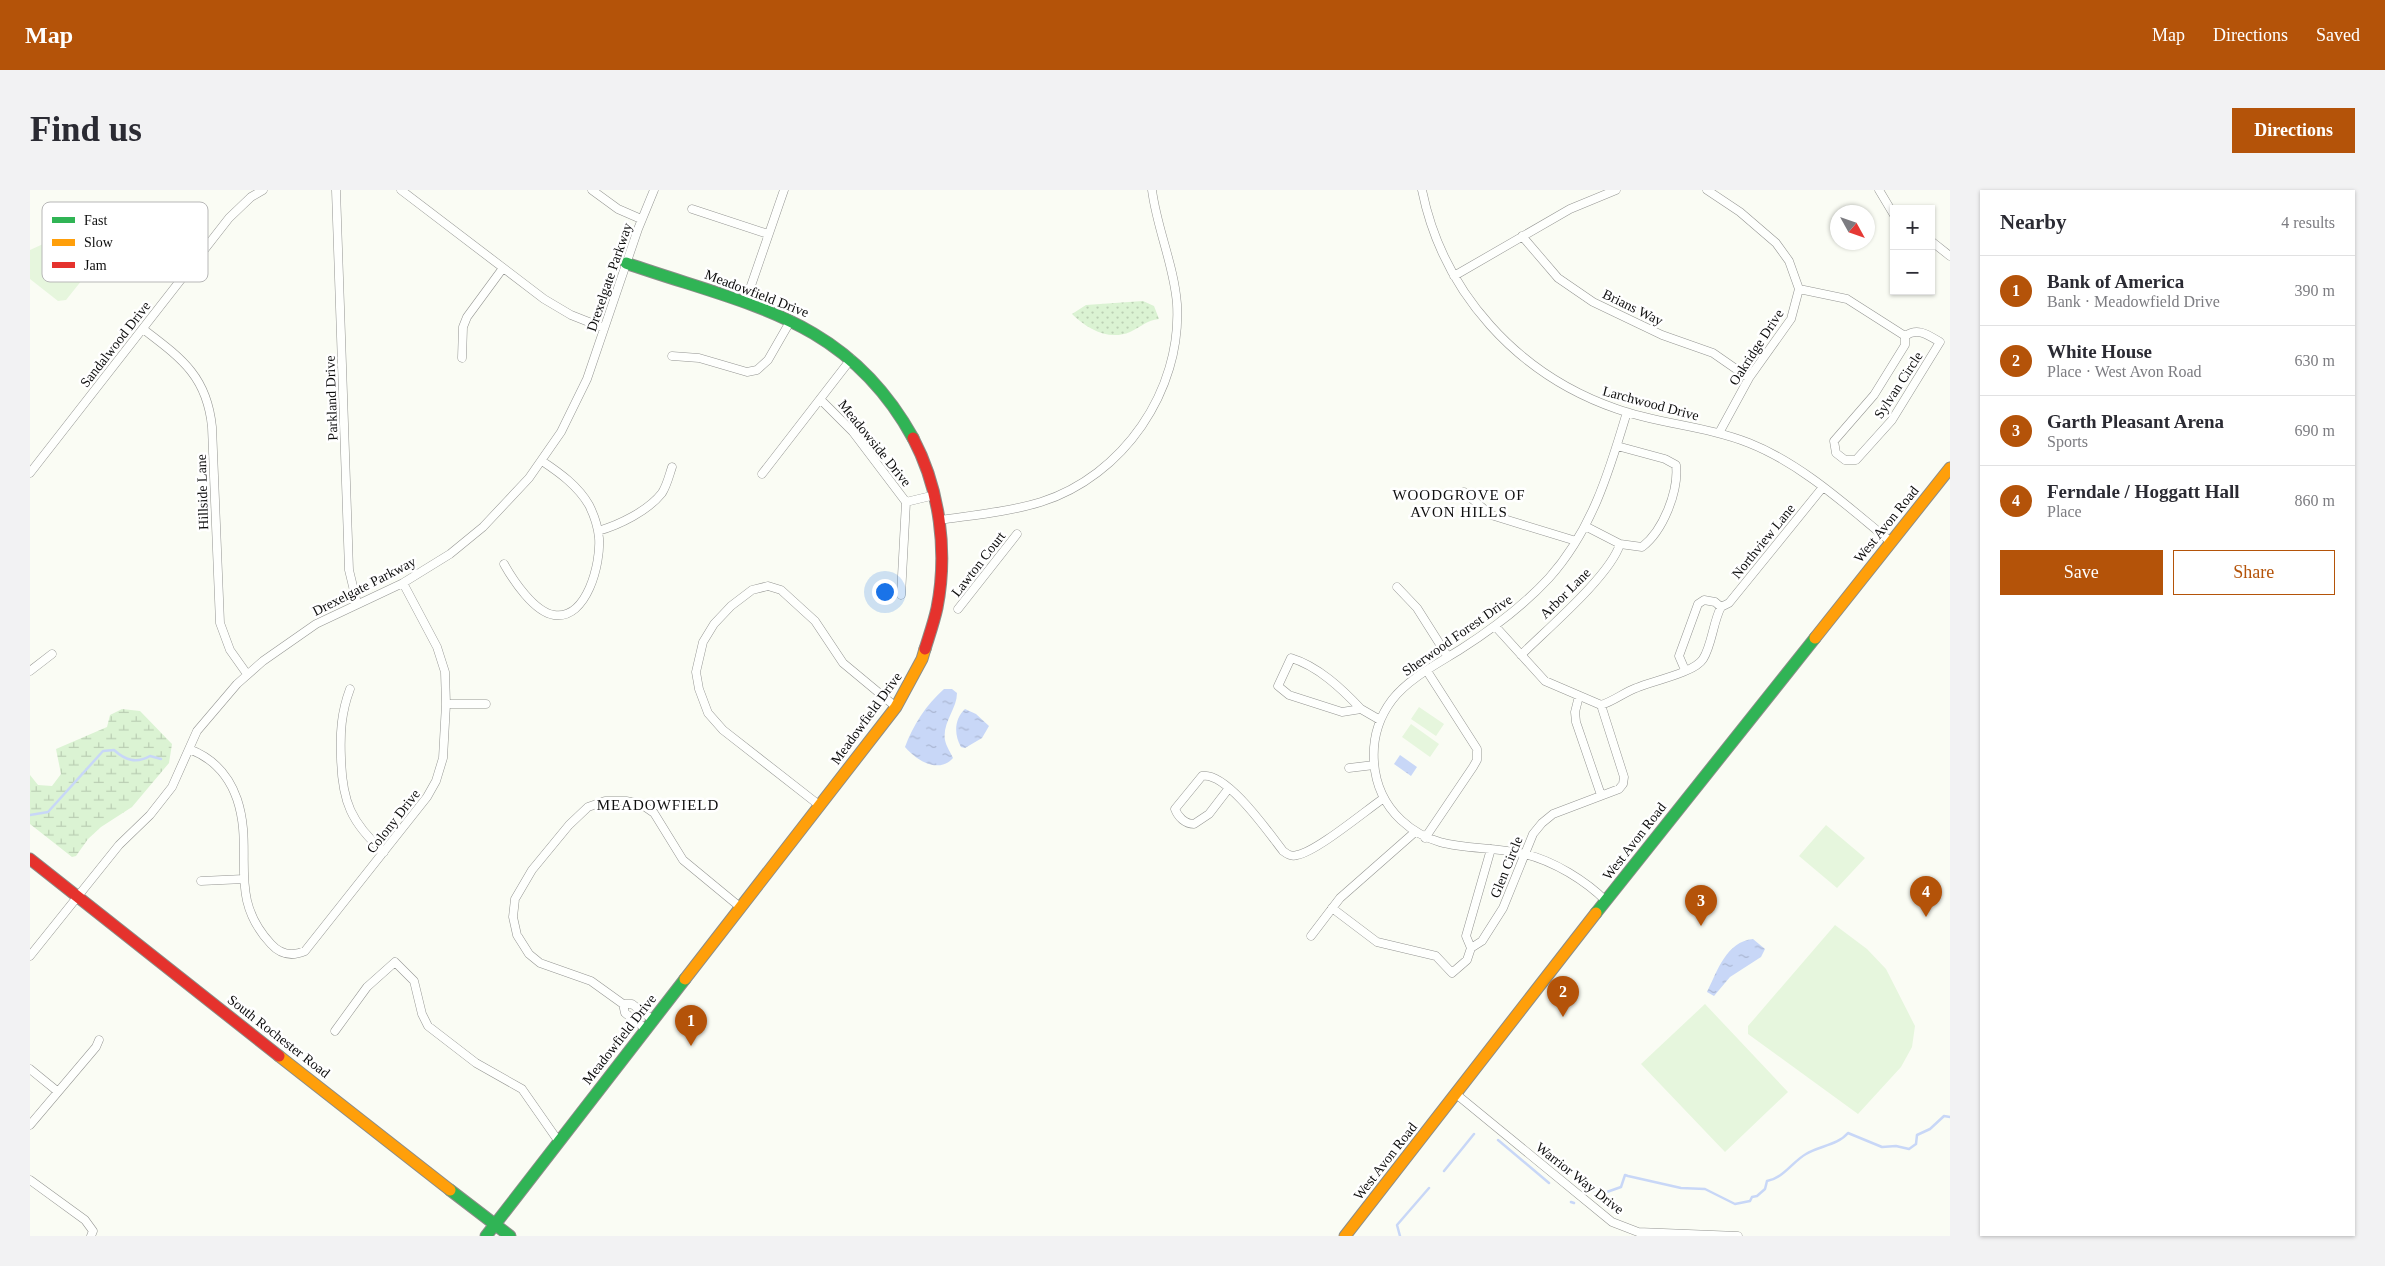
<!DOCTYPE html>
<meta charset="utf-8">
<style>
:root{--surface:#fff;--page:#f2f2f3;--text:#2b2b33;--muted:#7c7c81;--line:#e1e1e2;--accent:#b45309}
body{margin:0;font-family:"Times New Roman",serif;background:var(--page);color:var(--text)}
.controls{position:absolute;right:15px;top:15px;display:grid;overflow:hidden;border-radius:0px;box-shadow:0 1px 4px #0004}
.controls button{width:45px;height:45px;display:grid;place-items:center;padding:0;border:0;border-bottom:1px solid var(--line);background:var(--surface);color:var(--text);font:25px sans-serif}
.compass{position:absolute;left:1800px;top:15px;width:45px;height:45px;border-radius:50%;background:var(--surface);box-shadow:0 1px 4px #0004;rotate:130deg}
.you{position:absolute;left:854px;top:401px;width:18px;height:18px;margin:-12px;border:4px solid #fff;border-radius:50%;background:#1a73e8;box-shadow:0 0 0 8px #1a73e833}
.badge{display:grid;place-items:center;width:32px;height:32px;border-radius:50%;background:var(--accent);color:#fff;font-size:16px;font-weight:700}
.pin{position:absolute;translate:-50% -41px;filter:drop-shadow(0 1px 2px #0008)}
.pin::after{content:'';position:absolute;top:26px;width:18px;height:15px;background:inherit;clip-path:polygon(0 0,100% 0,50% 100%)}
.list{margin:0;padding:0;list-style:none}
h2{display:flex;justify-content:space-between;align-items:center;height:65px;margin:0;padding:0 20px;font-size:21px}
h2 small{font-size:16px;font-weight:400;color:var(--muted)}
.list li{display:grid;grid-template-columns:32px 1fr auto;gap:15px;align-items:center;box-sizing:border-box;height:70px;padding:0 20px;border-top:1px solid var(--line)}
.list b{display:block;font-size:19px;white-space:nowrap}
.list p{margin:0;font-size:16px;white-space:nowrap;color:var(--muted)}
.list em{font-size:16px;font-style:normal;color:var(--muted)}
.actions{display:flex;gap:10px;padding:15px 20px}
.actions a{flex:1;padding:11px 0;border:1px solid var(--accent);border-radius:0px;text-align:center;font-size:18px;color:var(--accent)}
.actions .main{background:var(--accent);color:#fff}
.map{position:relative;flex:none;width:1920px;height:1046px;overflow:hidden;border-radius:0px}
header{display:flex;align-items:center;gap:30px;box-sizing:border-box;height:70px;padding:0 25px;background:var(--accent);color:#fff}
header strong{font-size:24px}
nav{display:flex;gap:28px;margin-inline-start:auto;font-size:18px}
.intro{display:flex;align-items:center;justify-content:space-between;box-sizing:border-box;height:120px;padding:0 30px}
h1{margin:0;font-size:35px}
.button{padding:12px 22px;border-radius:0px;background:var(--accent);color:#fff;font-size:18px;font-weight:700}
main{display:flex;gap:30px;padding:0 30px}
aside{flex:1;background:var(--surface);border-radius:0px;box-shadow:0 1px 4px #0004}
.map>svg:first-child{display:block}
.wetland{fill:url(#wetland-marsh)}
.park{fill:url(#park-dots)}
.pitch{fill:#e6f6dd}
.water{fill:url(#water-ripples)}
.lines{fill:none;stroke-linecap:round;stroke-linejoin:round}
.stream{stroke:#c8d7f7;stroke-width:2.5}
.street-casing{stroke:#949592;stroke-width:9}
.fast-casing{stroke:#8b8c88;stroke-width:13}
.slow-casing{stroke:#8b8c88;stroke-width:13}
.jam-casing{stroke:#8b8c88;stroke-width:13}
.street{stroke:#fefffd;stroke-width:8}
.fast{stroke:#30b455;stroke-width:11}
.slow{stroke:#ff9f0a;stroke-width:11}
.jam{stroke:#e5322d;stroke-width:11}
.labels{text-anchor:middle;stroke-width:5;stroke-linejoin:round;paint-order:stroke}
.street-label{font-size:14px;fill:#0e0e0e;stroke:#fff}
.neighbourhood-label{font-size:15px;letter-spacing:1px;fill:#0e0e0e;stroke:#fff}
.key{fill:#fff;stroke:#b7b7b7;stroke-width:1}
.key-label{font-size:14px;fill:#0e0e0e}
</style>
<header>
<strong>Map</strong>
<nav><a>Map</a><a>Directions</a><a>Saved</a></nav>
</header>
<div class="intro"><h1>Find us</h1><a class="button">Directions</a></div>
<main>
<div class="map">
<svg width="1920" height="1046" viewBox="0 0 1920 1046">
<defs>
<pattern id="wetland-marsh" width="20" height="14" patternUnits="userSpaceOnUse" patternTransform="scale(1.25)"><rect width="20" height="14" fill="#dbf3d3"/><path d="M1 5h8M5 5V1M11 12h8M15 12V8" fill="none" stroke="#bbcfb4"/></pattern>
<pattern id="park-dots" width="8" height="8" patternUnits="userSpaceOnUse" patternTransform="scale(1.25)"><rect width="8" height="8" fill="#dbf3d3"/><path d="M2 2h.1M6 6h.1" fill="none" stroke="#bbcfb4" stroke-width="1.8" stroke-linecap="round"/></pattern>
<pattern id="water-ripples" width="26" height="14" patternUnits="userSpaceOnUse" patternTransform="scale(1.25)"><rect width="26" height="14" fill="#c8d7f7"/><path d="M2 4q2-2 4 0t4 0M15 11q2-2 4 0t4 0" fill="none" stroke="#abb7d3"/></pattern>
</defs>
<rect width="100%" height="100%" fill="#fafcf4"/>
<path class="wetland" d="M 92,519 L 110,521 L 142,554 L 139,573 L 102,617 L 71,637 L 58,649 L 46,666 L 42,667 L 0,634 L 0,585 L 8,595 L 22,596 L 31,584 L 26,559 L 77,537 L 80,525 Z"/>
<path class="park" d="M 1113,111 L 1124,116 L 1129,129 C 1117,130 1111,137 1100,142 C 1079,151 1057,139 1042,124 L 1056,115 Z"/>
<path class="pitch" d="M 36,47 L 50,51 L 72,65 L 36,110 L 28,111 L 0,89 L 0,60 L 24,49 Z
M 1389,517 L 1414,534 L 1406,546 L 1381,529 Z
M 1381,534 L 1409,554 L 1400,567 L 1372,547 Z
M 1796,635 L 1835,668 L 1807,698 L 1769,666 Z
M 1805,735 L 1837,759 L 1856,779 L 1885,836 L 1882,857 L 1871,877 L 1828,924 L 1718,844 L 1718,836 Z
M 1675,814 L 1758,902 L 1695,962 L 1611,874 Z"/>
<path class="water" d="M 914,499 L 922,499 L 927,503 C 927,519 912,533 915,550 C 916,556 921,563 923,568 C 909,584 887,571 875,557 C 883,535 896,515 914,499 Z
M 935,519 L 946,524 L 959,536 L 952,548 L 935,558 L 931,557 C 924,545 924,529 935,519 Z
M 1370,565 L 1387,577 L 1381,586 L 1364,574 Z
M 1723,749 L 1735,759 L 1731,767 L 1700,787 L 1684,806 L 1677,802 C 1688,780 1696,752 1723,749 Z"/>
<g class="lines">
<path class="stream" d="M 0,625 L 18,622 L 73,561 L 84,560 C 95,570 106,574 120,566 L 131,569
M 1468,950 L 1519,993
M 1414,981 L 1444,944
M 1561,1001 L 1566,999 L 1574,1003 L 1591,997 L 1595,985 L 1598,986 L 1651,998 L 1675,999 L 1705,1014 L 1720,1011 L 1722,1007 L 1727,1006 L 1735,999 L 1737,991 C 1755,987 1762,972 1776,964 C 1789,956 1808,955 1818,943 L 1852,957 L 1866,956 L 1879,959 L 1886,954 L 1887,945 L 1900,939 L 1914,926 L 1920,927
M 1541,1012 L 1544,1013
M 1370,1046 L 1367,1035 L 1399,998"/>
<defs>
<path id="street" d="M 306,0 L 319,380 L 327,413
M 371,0 L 514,109 L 541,125 L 574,138
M 562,0 L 588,19 L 611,29
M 1392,0 C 1413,103 1488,185 1587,219 C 1629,234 1676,236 1719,253 C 1772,274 1817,316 1861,352
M 1677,0 L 1710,22 L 1746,53 L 1759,71 L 1769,99 L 1761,129 L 1719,188 L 1689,243
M 1849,0 L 1864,25
M 662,19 L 738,44
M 1492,46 L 1528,88 L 1563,112 L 1632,145 L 1683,163 L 1719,188
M 1901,51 L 1920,66
M 1424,86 L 1540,19 L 1586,0
M 1769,99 L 1817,109 L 1875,146 L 1875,155 L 1844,205 L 1804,251 L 1806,263 L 1815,270 L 1826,270 L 1862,230 L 1910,152 C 1898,145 1888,137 1875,146
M 715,113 L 754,0
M 113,139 C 151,168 177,186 182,237 L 190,433 L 200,460 L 217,484
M 642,166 L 669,168 L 717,182 L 727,180 L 738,170 L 761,130
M 432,168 L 433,137 L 437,127 L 473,78
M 790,209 L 823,242 L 876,312 L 871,405
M 0,283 L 199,28 L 221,7 L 233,0
M 732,284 L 821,169
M 1434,302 L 1461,325 L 1546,351
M 876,312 L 905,305
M 910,330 C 944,325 978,322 1011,312 C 1093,286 1152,201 1147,114 C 1144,75 1127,39 1122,0
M 1555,336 L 1590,354 L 1612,357 C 1633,341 1649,301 1646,275 L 1635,269 L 1587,256
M 568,341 C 589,335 618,321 632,303 C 637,295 639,286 642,277
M 474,374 C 483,390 504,422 524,425 C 557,430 571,373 569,348 C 568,337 564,325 559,315 C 548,296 530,283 512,271
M 1367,397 L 1387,418 L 1418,467
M 928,419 L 987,344
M 1465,436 L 1515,491 L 1571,515
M 1491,465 C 1517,439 1580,386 1590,354
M 1655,480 L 1649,466 L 1668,414 L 1674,410 L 1685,412 L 1691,417
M 0,481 L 22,464
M 320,499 C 311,523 310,543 311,568 C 312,611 321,633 354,662
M 1549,506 L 1545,522 L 1546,532 L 1571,605
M 416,514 L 456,514
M 1571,515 C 1584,511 1593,503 1606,498 C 1622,491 1664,483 1673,469 C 1682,455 1683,432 1691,417 L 1699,413 L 1793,297
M 1331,519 C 1312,499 1288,476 1261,468 L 1248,496 L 1259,505 L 1312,522 L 1331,519 L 1350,530
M 159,559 C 183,568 199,586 207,609 C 225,662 196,706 241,754 C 250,764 261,767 275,761 L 397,607 L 406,591 L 413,568 L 416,514 L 415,482 L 407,457 L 373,393
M 1319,578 L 1344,575
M 1199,598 L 1179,624 L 1164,634 C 1155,634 1148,627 1145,619 L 1172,586 C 1196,581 1239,643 1253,661 C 1257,664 1261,667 1267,665 C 1286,662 1335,621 1354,608
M 789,615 L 693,540 L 678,523 L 669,499 L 666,482 L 673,452 L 684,434 L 701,416 L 722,400 L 738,396 L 751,400 L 785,431 L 813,473 L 866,517
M 1395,648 L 1443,577 L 1447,570 L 1447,559 L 1397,481
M 171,691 L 214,689
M 1576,711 C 1556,691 1524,671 1495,664 C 1450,653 1408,665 1371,630 C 1338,599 1335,546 1362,510 C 1379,488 1409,473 1431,459 C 1464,438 1493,416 1519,388 C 1562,340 1579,282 1597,222
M 1302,718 L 1347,752 L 1406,766 L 1422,783 L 1437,770 L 1441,758 L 1452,751 L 1473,718 L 1503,644 L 1512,633 L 1523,624 L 1589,599 L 1593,594 L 1594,587 L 1571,515
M 1281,746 L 1310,708 L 1385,642
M 1441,758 L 1436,746 L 1461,659
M 0,766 L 89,655 L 120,625 L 142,597 L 167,541 L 207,494 L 233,471 L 286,434 L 373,393 L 420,364 L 453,337 L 499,288 L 531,242 L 557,189 L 608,39 L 624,0
M 593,814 L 602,814 L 623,830
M 616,839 L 595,823 L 593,814 L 561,791 L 510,773 L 499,764 L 487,745 L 483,727 L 485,709 L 502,680 L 539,635 L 558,617 L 575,611 L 596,611 L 611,614 L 624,623 L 653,670 L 710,717
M 305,841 L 337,797 L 365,772 L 384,791 L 392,824 L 398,836 L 446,873 L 492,899 L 529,952
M 0,879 L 27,901
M 1426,904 L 1582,1032 L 1608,1042 L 1708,1046
M 0,935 L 66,857 L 69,850
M 0,990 L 55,1030 L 63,1041 L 61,1046"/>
<path id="fast" d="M 596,73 C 715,115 816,126 883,248
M 1566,723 L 1785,448
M 420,1000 L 480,1046
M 456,1046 L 655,789"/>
<path id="slow" d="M 1785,448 L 1920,278
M 655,789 L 866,517 L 892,469 L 895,459
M 249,866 L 420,1000
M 1315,1046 L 1566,723"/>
<path id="jam" d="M 883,248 C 910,299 918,362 907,418 C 904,432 899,446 895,459
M 0,669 L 249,866"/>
</defs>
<use href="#street" class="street-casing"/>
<use href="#fast" class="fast-casing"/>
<use href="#slow" class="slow-casing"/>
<use href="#jam" class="jam-casing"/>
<use href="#street" class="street"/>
<use href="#fast" class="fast"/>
<use href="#slow" class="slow"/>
<use href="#jam" class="jam"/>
</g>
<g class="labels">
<g class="street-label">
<text transform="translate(579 87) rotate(-71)" y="5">Drexelgate Parkway</text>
<text transform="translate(727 103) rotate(21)" y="5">Meadowfield Drive</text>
<text transform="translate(1603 117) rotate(26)" y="5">Brians Way</text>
<text transform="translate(85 154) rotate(-52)" y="5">Sandalwood Drive</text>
<text transform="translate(1726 157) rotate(-57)" y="5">Oakridge Drive</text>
<text transform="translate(1868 195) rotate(-57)" y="5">Sylvan Circle</text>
<text transform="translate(301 208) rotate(-92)" y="5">Parkland Drive</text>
<text transform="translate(1621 213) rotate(15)" y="5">Larchwood Drive</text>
<text transform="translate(845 253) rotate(51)" y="5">Meadowside Drive</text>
<text transform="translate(172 302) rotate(-92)" y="5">Hillside Lane</text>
<text transform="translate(1856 334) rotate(-51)" y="5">West Avon Road</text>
<text transform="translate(1733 351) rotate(-51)" y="5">Northview Lane</text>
<text transform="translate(948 374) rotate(-52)" y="5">Lawton Court</text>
<text transform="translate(334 396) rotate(-27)" y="5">Drexelgate Parkway</text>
<text transform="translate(1535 403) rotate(-45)" y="5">Arbor Lane</text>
<text transform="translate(1427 445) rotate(-35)" y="5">Sherwood Forest Drive</text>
<text transform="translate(836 528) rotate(-54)" y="5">Meadowfield Drive</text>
<text transform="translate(363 631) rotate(-52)" y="5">Colony Drive</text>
<text transform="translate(1604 651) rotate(-52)" y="5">West Avon Road</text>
<text transform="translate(1476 677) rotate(-68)" y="5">Glen Circle</text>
<text transform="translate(249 846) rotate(38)" y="5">South Rochester Road</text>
<text transform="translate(589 849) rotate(-52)" y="5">Meadowfield Drive</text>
<text transform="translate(1355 971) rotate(-52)" y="5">West Avon Road</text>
<text transform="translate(1550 988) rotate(38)" y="5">Warrior Way Drive</text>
</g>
<g class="neighbourhood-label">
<text x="1429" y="310">WOODGROVE OF<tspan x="1429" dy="17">AVON HILLS</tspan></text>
<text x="628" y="620">MEADOWFIELD</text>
</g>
</g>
<rect x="12" y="12" width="166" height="80" rx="8" class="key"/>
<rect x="22" y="27" width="23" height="6" fill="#30b455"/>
<rect x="22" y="49" width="23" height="7" fill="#ff9f0a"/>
<rect x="22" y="72" width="23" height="6" fill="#e5322d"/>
<g class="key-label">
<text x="54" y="35">Fast</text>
<text x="54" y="57">Slow</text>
<text x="54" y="80">Jam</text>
</g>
</svg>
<div class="controls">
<button>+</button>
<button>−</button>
</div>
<svg class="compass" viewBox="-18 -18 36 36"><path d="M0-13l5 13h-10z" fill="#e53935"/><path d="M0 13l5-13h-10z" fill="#7c7c81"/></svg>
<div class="you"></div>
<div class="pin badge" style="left:661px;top:856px">1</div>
<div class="pin badge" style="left:1533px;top:827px">2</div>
<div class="pin badge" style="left:1671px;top:736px">3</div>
<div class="pin badge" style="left:1896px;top:727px">4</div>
</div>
<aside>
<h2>Nearby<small>4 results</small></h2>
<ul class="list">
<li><span class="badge">1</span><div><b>Bank of America</b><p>Bank · Meadowfield Drive</p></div><em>390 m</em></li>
<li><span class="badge">2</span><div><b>White House</b><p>Place · West Avon Road</p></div><em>630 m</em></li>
<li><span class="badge">3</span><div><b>Garth Pleasant Arena</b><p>Sports</p></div><em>690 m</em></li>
<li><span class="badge">4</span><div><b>Ferndale / Hoggatt Hall</b><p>Place</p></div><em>860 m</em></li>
</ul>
<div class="actions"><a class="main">Save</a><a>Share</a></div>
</aside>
</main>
